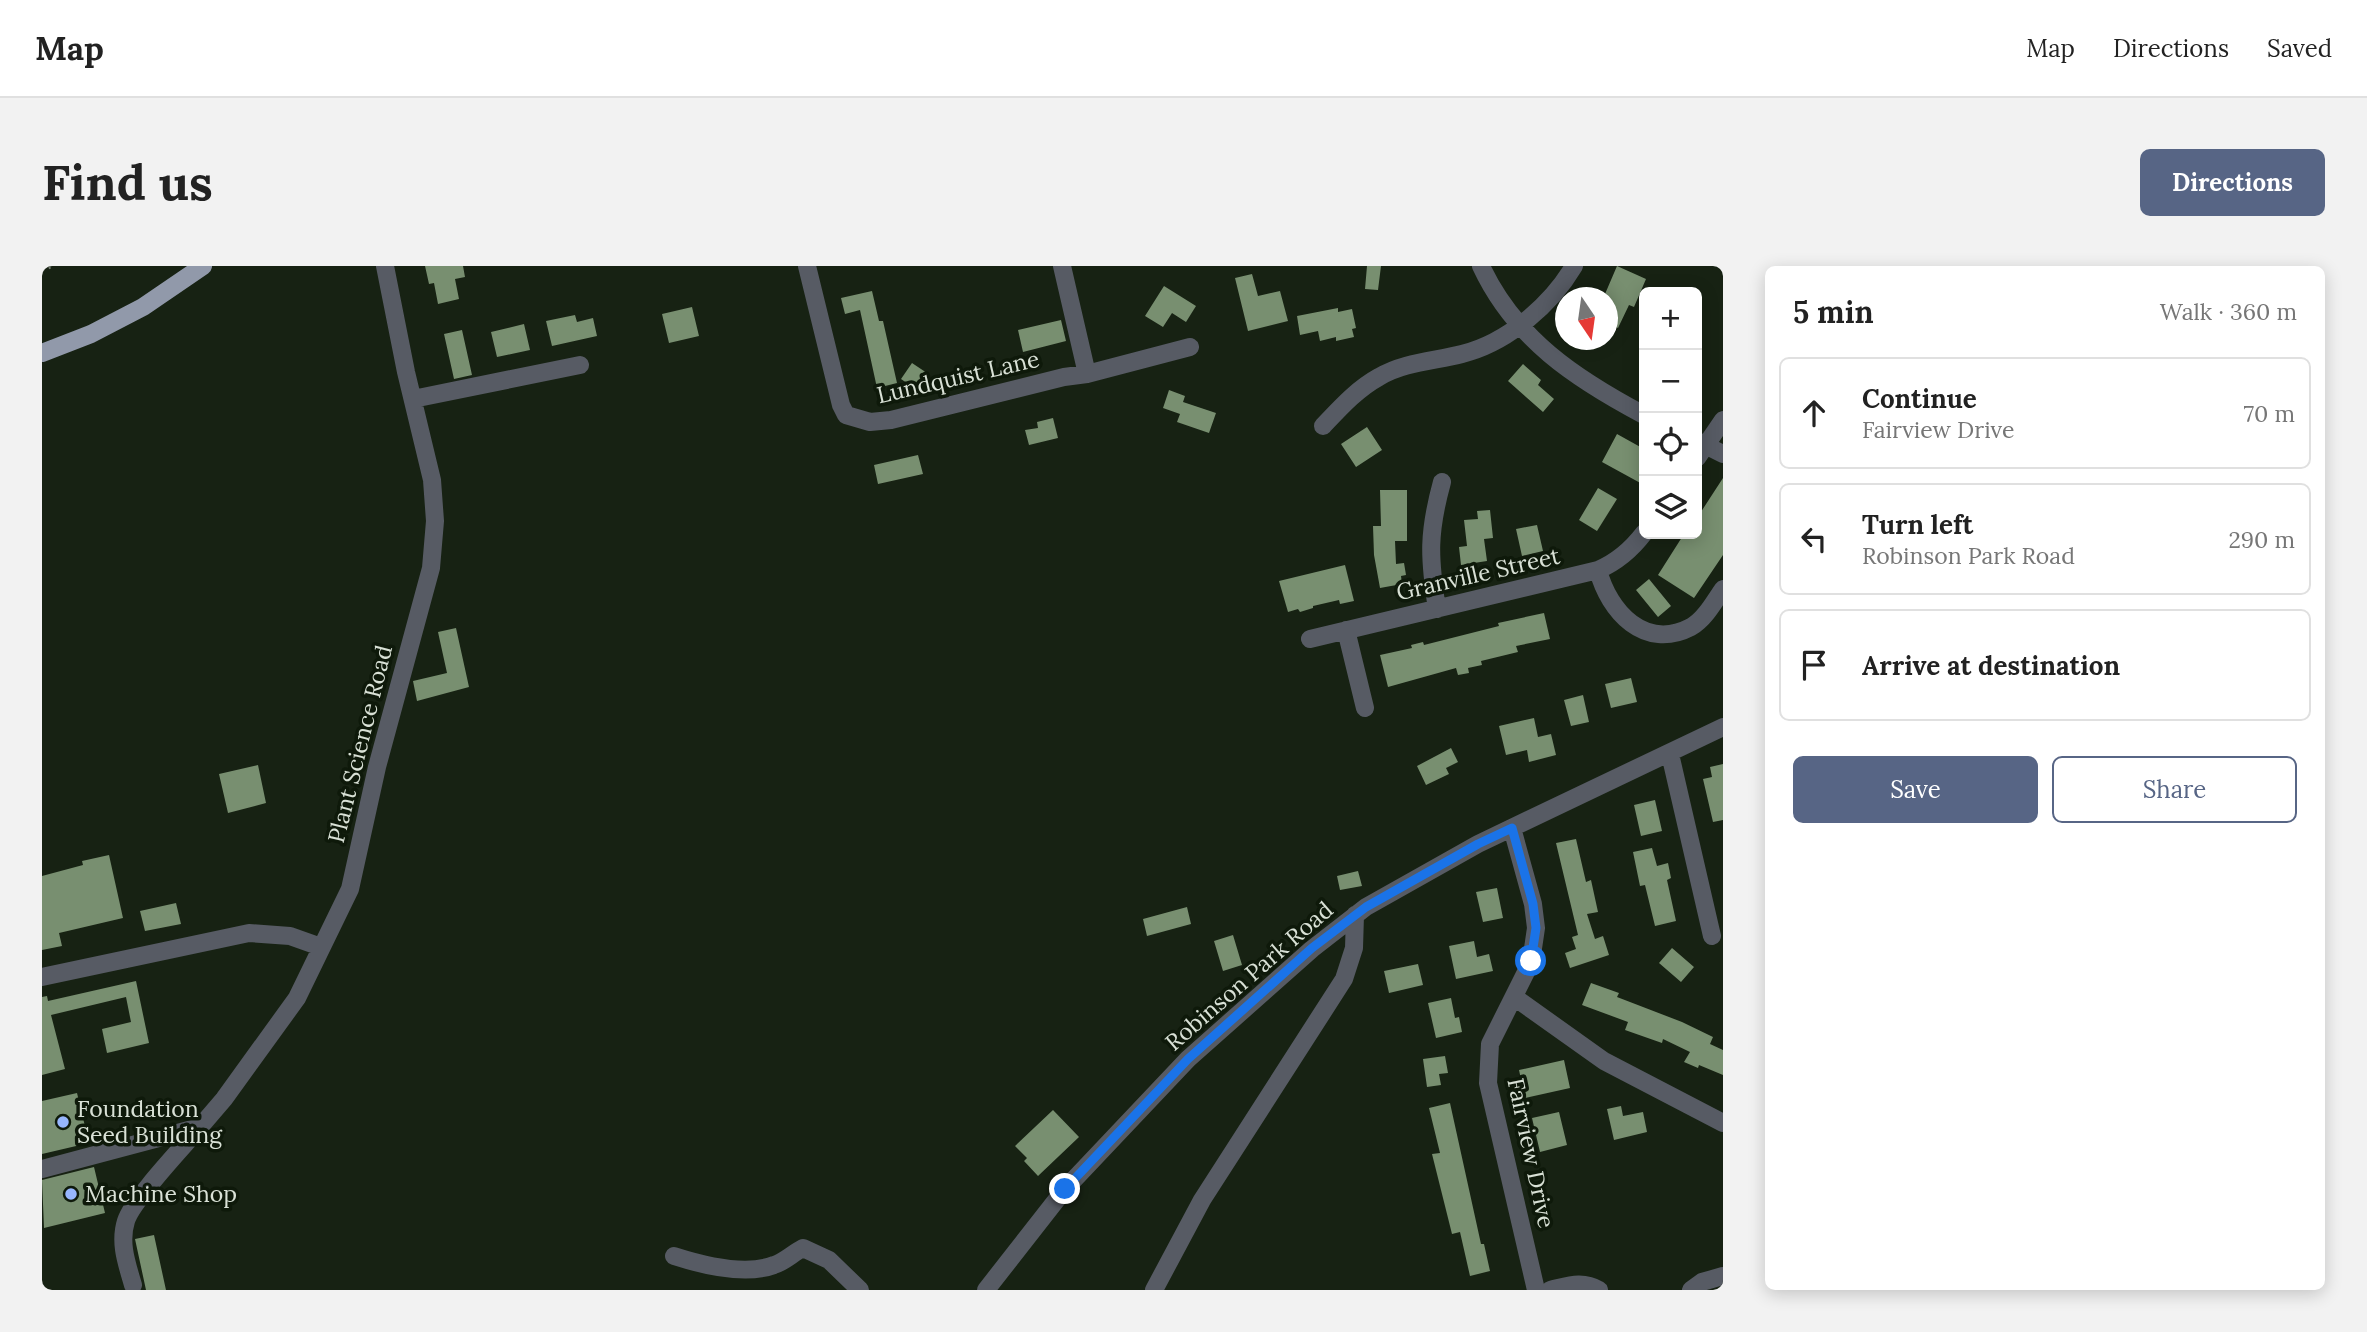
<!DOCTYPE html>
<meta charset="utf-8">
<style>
:root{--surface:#fff;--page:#f2f2f2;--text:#222;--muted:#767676;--line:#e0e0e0;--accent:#576585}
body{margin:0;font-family:Lora,serif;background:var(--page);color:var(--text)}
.controls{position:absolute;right:21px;top:21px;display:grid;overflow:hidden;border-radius:10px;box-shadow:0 4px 18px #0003}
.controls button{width:63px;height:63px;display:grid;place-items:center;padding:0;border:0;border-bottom:2px solid var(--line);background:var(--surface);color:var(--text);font:35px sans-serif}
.compass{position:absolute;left:1513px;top:21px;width:63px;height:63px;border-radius:50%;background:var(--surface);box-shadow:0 4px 18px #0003;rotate:167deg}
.stop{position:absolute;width:21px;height:21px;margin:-16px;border:5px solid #1a73e8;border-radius:50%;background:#fff}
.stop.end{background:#1a73e8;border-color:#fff;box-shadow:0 2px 7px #0008}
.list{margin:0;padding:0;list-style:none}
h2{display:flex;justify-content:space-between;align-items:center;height:91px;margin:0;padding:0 28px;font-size:30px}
h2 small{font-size:23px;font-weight:400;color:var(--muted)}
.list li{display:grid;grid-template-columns:46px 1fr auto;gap:21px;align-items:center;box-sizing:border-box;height:112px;margin:0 14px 14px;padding:0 14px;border:2px solid var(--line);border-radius:10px}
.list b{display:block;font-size:26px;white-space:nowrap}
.list p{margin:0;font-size:23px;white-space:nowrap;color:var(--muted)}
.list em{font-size:23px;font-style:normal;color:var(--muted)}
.actions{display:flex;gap:14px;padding:21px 28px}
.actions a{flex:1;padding:16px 0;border:2px solid var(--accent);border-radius:10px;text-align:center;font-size:24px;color:var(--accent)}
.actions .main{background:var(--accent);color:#fff}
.icon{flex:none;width:38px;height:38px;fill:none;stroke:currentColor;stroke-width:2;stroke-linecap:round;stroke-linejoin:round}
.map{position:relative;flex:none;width:1681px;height:1024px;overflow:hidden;border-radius:10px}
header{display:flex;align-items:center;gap:42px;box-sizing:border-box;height:98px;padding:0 35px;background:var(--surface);border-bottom:2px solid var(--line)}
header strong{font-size:33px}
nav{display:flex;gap:38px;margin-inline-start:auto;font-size:24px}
.intro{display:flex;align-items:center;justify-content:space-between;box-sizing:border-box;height:168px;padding:0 42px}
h1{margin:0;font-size:49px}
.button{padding:18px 32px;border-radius:10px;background:var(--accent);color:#fff;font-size:24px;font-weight:700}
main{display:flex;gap:42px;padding:0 42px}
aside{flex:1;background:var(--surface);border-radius:10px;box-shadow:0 4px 18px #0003}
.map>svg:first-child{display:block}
.building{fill:#788f70}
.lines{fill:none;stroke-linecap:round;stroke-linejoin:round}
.path{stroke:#717a6d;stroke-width:2.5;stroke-dasharray:2 5;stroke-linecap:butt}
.minor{stroke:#575b64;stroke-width:18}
.major{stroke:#9199aa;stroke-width:18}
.route{stroke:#1a73e8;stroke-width:9}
.poi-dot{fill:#97b6fd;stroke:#0e190a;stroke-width:2.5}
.labels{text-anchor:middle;stroke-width:7;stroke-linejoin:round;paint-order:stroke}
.street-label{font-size:23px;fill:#d9e1d6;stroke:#0e190a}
.poi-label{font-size:23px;fill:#d9e1d6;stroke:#0e190a;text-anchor:start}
</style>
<header>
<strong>Map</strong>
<nav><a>Map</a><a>Directions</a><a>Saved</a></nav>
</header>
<div class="intro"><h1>Find us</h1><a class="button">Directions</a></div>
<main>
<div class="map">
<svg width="1681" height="1024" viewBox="0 0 1681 1024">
<rect width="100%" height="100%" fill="#172213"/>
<path class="building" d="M 383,0 L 421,0 L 423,11 L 413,13 L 417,33 L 396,38 L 392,17 L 387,18 Z
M 1325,0 L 1339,0 L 1336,24 L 1323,23 Z
M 1575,0 L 1604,13 L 1592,41 L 1587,39 L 1576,62 L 1565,57 L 1565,29 L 1563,28 Z
M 1210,8 L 1216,30 L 1238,25 L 1246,55 L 1206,65 L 1193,12 Z
M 1122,20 L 1154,40 L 1144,56 L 1130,47 L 1121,61 L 1103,50 Z
M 830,25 L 837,55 L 841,55 L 855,117 L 835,122 L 818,44 L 803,48 L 799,32 Z
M 650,41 L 657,70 L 627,77 L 620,48 Z
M 1296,42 L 1296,46 L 1310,43 L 1314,62 L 1310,63 L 1312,71 L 1294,75 L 1294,71 L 1278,75 L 1276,65 L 1258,69 L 1255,50 Z
M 533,49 L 535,56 L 551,52 L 555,70 L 510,80 L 504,55 Z
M 1019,54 L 1024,75 L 981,86 L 976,64 Z
M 482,58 L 488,84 L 455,91 L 449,66 Z
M 420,64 L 430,109 L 412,113 L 402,68 Z
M 870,97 L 885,107 L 875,124 L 859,113 Z
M 1481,98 L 1499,114 L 1496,119 L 1512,133 L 1501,146 L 1466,115 Z
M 1127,124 L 1143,130 L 1141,136 L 1174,147 L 1167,167 L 1135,156 L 1138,148 L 1121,142 Z
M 1011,152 L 1016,172 L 987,179 L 983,164 L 996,162 L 995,156 Z
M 1325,161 L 1340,184 L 1314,201 L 1299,178 Z
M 1575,168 L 1602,183 L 1602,219 L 1560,196 Z
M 876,189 L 881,208 L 836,218 L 832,199 Z
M 1681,212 L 1681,289 L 1652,332 L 1616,309 L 1642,268 L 1655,268 L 1655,252 Z
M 1556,222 L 1575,233 L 1555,265 L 1537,254 Z
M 1338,224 L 1365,224 L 1365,275 L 1353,275 L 1354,298 L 1362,297 L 1364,309 L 1359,310 L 1360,318 L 1338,322 L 1332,289 L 1331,260 L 1339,260 Z
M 1448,244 L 1451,272 L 1442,273 L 1445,295 L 1419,299 L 1417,281 L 1425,280 L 1422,254 L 1436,253 L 1435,245 Z
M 1495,259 L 1501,285 L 1480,290 L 1474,263 Z
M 1303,299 L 1312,335 L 1298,338 L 1297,334 L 1271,340 L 1271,342 L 1258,346 L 1256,343 L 1246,346 L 1237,315 Z
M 1607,313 L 1629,340 L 1616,351 L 1594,324 Z
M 1502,347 L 1508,373 L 1474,380 L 1476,386 L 1439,395 L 1440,399 L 1426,402 L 1427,407 L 1416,409 L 1414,402 L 1346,421 L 1338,389 L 1370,382 L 1369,379 L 1381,376 L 1382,379 L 1457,360 L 1456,357 Z
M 414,362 L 427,421 L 375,435 L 371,415 L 405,407 L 396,366 Z
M 1589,412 L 1595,436 L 1569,442 L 1563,418 Z
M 1541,429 L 1547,456 L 1529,460 L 1522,434 Z
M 1492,452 L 1496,471 L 1509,468 L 1514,489 L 1487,496 L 1485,484 L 1464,489 L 1457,460 Z
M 1409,482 L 1416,496 L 1404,502 L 1407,508 L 1384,519 L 1375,500 Z
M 1681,498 L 1681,554 L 1671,556 L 1661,513 L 1670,511 L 1668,501 Z
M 216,499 L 224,537 L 186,547 L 177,508 Z
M 1613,534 L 1620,565 L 1599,570 L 1592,539 Z
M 1534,573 L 1544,616 L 1549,614 L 1556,646 L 1545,648 L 1553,673 L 1561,670 L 1567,689 L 1528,702 L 1523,687 L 1534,683 L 1530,671 L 1536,669 L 1514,577 Z
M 1610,582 L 1615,600 L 1626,597 L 1629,612 L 1625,614 L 1634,655 L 1613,660 L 1603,619 L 1598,620 L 1591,586 Z
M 67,589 L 81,652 L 17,667 L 20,680 L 0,684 L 0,610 L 41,599 L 40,595 Z
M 1316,605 L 1320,620 L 1298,624 L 1295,610 Z
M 1455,622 L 1461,652 L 1441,656 L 1434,626 Z
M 134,637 L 139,658 L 103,665 L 98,645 Z
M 1145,641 L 1149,658 L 1105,670 L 1101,653 Z
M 1191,669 L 1200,699 L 1181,705 L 1172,675 Z
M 1432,675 L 1435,691 L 1447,688 L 1451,705 L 1414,713 L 1407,680 Z
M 1630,682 L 1652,701 L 1639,716 L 1617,697 Z
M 1376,698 L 1381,719 L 1347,727 L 1342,705 Z
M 94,715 L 107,777 L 65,787 L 60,763 L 89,756 L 84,731 L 9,749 L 23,803 L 0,809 L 0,731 L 5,730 L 6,735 Z
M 1549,717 L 1577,727 L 1575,731 L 1640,756 L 1671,771 L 1668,778 L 1681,784 L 1681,809 L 1657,799 L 1656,802 L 1642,796 L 1648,786 L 1621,773 L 1620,777 L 1583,764 L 1586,756 L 1540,739 Z
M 1409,732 L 1413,752 L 1417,751 L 1420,766 L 1394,772 L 1386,737 Z
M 1403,790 L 1406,807 L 1397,808 L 1399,819 L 1385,821 L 1381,793 Z
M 1522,794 L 1528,822 L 1483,832 L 1477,804 Z
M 35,827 L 47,877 L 0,888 L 0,835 Z
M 1408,837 L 1439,978 L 1442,978 L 1448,1005 L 1428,1010 L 1418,966 L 1410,968 L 1390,888 L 1398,887 L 1387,842 Z
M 1579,840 L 1581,850 L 1601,846 L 1605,866 L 1572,874 L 1565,843 Z
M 1011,844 L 1037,871 L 996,910 L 982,895 L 985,892 L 973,880 Z
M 1517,846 L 1525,879 L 1498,886 L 1490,852 Z
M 52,901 L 63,947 L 2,962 L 0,914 Z
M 112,969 L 124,1024 L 104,1024 L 93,973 Z"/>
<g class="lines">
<path class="path" d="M 0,4 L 13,0"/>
<path class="minor" d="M 765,0 L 799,139 L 804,149 L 828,156 L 849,154 L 1022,111 L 1045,108 L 1148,81
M 1020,0 L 1045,108
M 1439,0 C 1473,73 1534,113 1602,149
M 371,133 L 538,99
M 1281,160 C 1298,142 1315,123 1337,111 C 1362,96 1393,95 1420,88 C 1465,77 1509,39 1532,0
M 1655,175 L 1681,188
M 1655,192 L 1681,154
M 1556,304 C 1567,346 1603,385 1649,361 C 1663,353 1672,336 1681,323
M 1395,343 C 1387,291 1386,267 1400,216
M 1304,364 L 1323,442
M 1268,373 L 1556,304 C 1575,296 1589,284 1602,267
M 1628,488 L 1670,670
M 1470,562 L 1491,638 L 1494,662 L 1489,696 L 1448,778 L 1446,817 L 1494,1024
M 0,711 L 207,667 L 248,670 L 279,681
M 1472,731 L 1562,795 L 1681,857
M 0,903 L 158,861 L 182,833 L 255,732 L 308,623 L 335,501 L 389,302 L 393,255 L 390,214 L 364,106 L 343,0
M 632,990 C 660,999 703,1010 732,999 C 742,996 751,987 761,982 L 787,994 L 818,1024
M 91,1019 C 85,998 77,977 84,955 C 90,934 141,881 158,861
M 944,1024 L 1023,923 L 1146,793 L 1270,683 L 1324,641 L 1436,578 L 1681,461
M 1112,1024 L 1160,934 L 1302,713 L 1312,682 L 1313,649
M 1508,1024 C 1526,1020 1540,1014 1557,1024
M 1649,1024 L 1660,1016 L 1681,1010"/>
<path class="major" d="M 0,87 L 49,68 L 101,41 L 161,0"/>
</g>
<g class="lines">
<path class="route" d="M 1023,923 L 1146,793 L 1270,682 L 1324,641 L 1436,578 L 1470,562 L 1491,638 L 1494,662 L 1489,695"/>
</g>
<g class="poi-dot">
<circle cx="21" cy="856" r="7"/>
<circle cx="29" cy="928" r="7"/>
</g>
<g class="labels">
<g class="street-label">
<text transform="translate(916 111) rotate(-13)" y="8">Lundquist Lane</text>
<text transform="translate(1436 308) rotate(-13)" y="8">Granville Street</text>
<text transform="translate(318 478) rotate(-76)" y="8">Plant Science Road</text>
<text transform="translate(1207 710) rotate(-41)" y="8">Robinson Park Road</text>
<text transform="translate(1489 887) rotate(78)" y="8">Fairview Drive</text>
</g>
<g class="poi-label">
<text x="35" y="851">Foundation<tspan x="35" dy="26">Seed Building</tspan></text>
<text x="43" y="936">Machine Shop</text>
</g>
</g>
</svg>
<div class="controls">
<button>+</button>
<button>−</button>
<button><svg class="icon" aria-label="locate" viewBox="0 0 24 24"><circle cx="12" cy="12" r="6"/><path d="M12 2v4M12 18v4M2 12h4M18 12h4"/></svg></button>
<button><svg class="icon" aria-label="layers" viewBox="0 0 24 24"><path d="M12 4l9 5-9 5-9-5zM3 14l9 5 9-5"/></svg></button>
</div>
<svg class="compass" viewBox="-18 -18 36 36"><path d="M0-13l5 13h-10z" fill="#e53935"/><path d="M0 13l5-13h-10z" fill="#767676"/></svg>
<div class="stop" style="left:1489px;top:695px"></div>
<div class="stop end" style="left:1023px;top:923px"></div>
</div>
<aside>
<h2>5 min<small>Walk · 360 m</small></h2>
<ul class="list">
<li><svg class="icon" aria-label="ahead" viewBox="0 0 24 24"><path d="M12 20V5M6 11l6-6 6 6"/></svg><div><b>Continue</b><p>Fairview Drive</p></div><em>70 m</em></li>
<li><svg class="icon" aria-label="left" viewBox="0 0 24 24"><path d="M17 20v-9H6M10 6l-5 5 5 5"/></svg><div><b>Turn left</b><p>Robinson Park Road</p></div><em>290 m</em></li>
<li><svg class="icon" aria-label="arrive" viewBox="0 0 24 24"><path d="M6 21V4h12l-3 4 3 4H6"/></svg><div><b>Arrive at destination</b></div></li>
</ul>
<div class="actions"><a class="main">Save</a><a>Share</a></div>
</aside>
</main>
